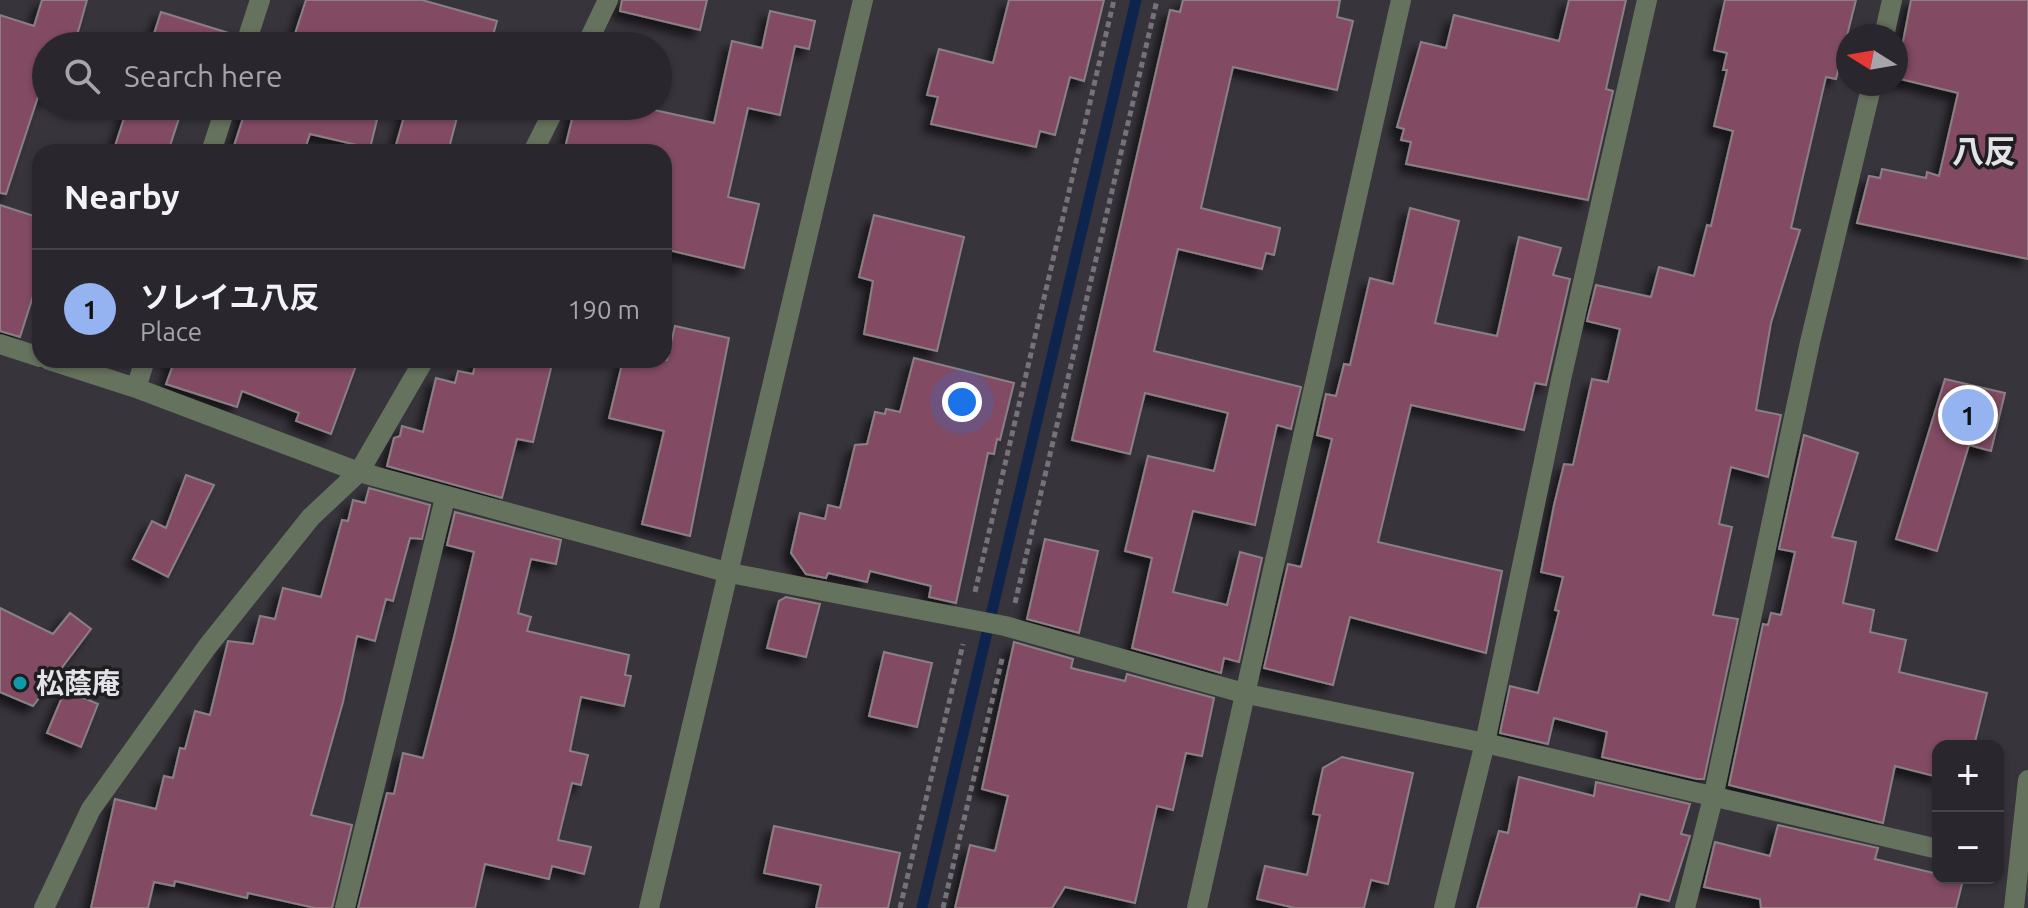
<!DOCTYPE html>
<meta charset="utf-8">
<style>
:root{--surface:#29272d;--page:#353339;--text:#f1f3f6;--muted:#a5a5aa;--line:#454449;--accent:#95b2f1}
body{margin:0;font-family:Ubuntu,"Noto Sans JP",sans-serif;background:var(--page);color:var(--text)}
.controls{position:absolute;right:24px;bottom:24px;display:grid;overflow:hidden;border-radius:16px;box-shadow:0 2px 6px #0004}
.controls button{width:72px;height:72px;display:grid;place-items:center;padding:0;border:0;border-bottom:2px solid var(--line);background:var(--surface);color:var(--text);font:40px sans-serif}
.compass{position:absolute;left:1836px;top:24px;width:72px;height:72px;border-radius:50%;background:var(--surface);box-shadow:0 2px 6px #0004;rotate:281deg}
.you{position:absolute;left:962px;top:402px;width:28px;height:28px;margin:-20px;border:6px solid #fff;border-radius:50%;background:#1a73e8;box-shadow:0 0 0 12px #1a73e833}
.badge{display:grid;place-items:center;width:52px;height:52px;border-radius:50%;background:var(--accent);color:#111;font-size:26px;font-weight:700}
.pin{position:absolute;translate:-50% -50%;border:4px solid #fff;box-shadow:0 2px 8px #0006}
.list{margin:0;padding:0;list-style:none}
h2{display:flex;justify-content:space-between;align-items:center;height:104px;margin:0;padding:0 32px;font-size:34px}
h2 small{font-size:26px;font-weight:400;color:var(--muted)}
.list li{display:grid;grid-template-columns:52px 1fr auto;gap:24px;align-items:center;box-sizing:border-box;height:120px;padding:0 32px;border-top:2px solid var(--line)}
.list b{display:block;font-size:30px;white-space:nowrap}
.list p{margin:0;font-size:26px;white-space:nowrap;color:var(--muted)}
.list em{font-size:26px;font-style:normal;color:var(--muted)}
.icon{flex:none;width:44px;height:44px;fill:none;stroke:currentColor;stroke-width:2;stroke-linecap:round;stroke-linejoin:round}
.map{position:relative;flex:none;width:2028px;height:908px;overflow:hidden}
.search{position:absolute;background:var(--surface);box-shadow:0 2px 6px #0004;left:32px;top:32px;width:640px;height:88px;display:flex;align-items:center;gap:20px;box-sizing:border-box;padding:0 28px;border-radius:44px;color:var(--muted);font-size:30px}
.panel{position:absolute;background:var(--surface);box-shadow:0 2px 6px #0004;left:32px;top:144px;width:640px;height:224px;border-radius:24px}
.map>svg:first-child{display:block}
.lines{fill:none;stroke-linecap:round;stroke-linejoin:round}
.stream{stroke:#0e244d;stroke-width:11}
.building{fill:#824c63;stroke:#8a8084;stroke-width:2;filter:url(#shadow)}
.path{stroke:#757379;stroke-width:5;stroke-dasharray:6 4;stroke-linecap:butt}
.minor{stroke:#65725d;stroke-width:20}
.tertiary{stroke:#65725d;stroke-width:20}
.culture-dot{fill:#0f9aa8;stroke:#1e1d20;stroke-width:3}
.labels{text-anchor:middle;stroke-width:7;stroke-linejoin:round;paint-order:stroke}
.poi-label{font-size:28px;font-weight:bold;fill:#e3e2e6;stroke:#1e1d20;text-anchor:start}
.quarter-label{font-size:32px;font-weight:bold;fill:#e3e2e6;stroke:#1e1d20}
</style>
<div class="map">
<svg width="2028" height="908" viewBox="0 0 2028 908">
<defs>
<filter id="shadow"><feDropShadow dx="-7" dy="7" stdDeviation="4" flood-color="#0009"/></filter>
</defs>
<rect width="100%" height="100%" fill="#37343c"/>
<g class="lines">
<path class="stream" d="M 922,908 L 1136,0"/>
</g>
<path class="building" d="M 42,0 L 87,0 L 74,46 L 46,46 L 46,100 L 38,97 L 6,194 L 0,193 L 0,15 L 34,26 Z
M 306,0 L 422,0 L 497,21 L 490,46 L 291,46 Z
M 622,0 L 707,0 L 700,30 L 620,11 Z
M 1009,0 L 1104,0 L 1084,81 L 1070,77 L 1055,135 L 1040,131 L 1036,147 L 931,124 L 938,97 L 927,95 L 939,49 L 993,63 Z
M 1183,0 L 1340,0 L 1337,17 L 1353,21 L 1337,90 L 1233,67 L 1201,208 L 1280,228 L 1274,255 L 1266,253 L 1262,269 L 1178,249 L 1154,351 L 1301,387 L 1291,429 L 1277,425 L 1255,525 L 1193,511 L 1173,592 L 1227,605 L 1240,552 L 1262,558 L 1239,662 L 1224,658 L 1221,673 L 1132,648 L 1152,558 L 1125,551 L 1148,456 L 1214,471 L 1228,413 L 1145,393 L 1130,454 L 1072,440 L 1170,10 L 1180,12 Z
M 1569,0 L 1626,0 L 1606,89 L 1613,91 L 1588,200 L 1406,164 L 1411,142 L 1401,140 L 1404,129 L 1397,127 L 1421,42 L 1446,48 L 1454,15 L 1559,41 Z
M 1725,0 L 1856,0 L 1836,79 L 1826,77 L 1791,228 L 1800,230 L 1771,323 L 1756,410 L 1781,415 L 1768,477 L 1731,467 L 1719,524 L 1732,527 L 1713,615 L 1738,619 L 1704,779 L 1697,779 L 1602,757 L 1607,732 L 1554,718 L 1548,744 L 1500,733 L 1510,686 L 1538,693 L 1559,611 L 1555,610 L 1563,577 L 1541,572 L 1554,505 L 1564,464 L 1573,465 L 1592,379 L 1608,382 L 1620,329 L 1587,321 L 1596,285 L 1651,297 L 1659,267 L 1694,276 L 1707,225 L 1711,226 L 1733,131 L 1714,126 L 1727,70 L 1723,70 L 1727,53 L 1714,50 Z
M 1911,0 L 2028,0 L 2028,259 L 1857,223 L 1869,176 L 1880,178 L 1882,169 L 1926,178 L 1927,172 L 1939,176 L 1958,93 L 1896,78 Z
M 770,11 L 815,21 L 809,49 L 795,46 L 780,115 L 748,108 L 728,197 L 759,204 L 744,268 L 664,249 L 664,152 L 564,152 L 574,111 L 580,112 L 581,106 L 636,106 L 714,123 L 732,41 L 762,48 Z
M 161,12 L 235,35 L 232,46 L 150,46 Z
M 128,106 L 183,106 L 168,152 L 113,152 Z
M 243,106 L 330,106 L 377,120 L 370,148 L 310,134 L 304,152 L 232,152 L 243,118 L 250,117 L 242,115 Z
M 407,106 L 460,106 L 448,152 L 394,152 Z
M 0,205 L 40,218 L 40,274 L 20,337 L 0,331 Z
M 1410,208 L 1459,221 L 1435,323 L 1497,336 L 1519,237 L 1561,248 L 1553,275 L 1570,279 L 1546,385 L 1535,383 L 1524,430 L 1411,405 L 1378,542 L 1502,571 L 1486,653 L 1350,617 L 1333,685 L 1264,668 L 1288,564 L 1301,567 L 1332,439 L 1317,435 L 1326,394 L 1336,396 L 1344,364 L 1350,365 L 1370,278 L 1393,284 Z
M 874,215 L 964,237 L 937,351 L 864,334 L 873,281 L 859,277 Z
M 675,326 L 729,338 L 690,536 L 642,524 L 664,431 L 609,418 L 623,360 L 667,360 Z
M 914,358 L 1014,383 L 1000,440 L 997,439 L 994,454 L 988,453 L 956,603 L 929,597 L 931,586 L 870,571 L 867,582 L 828,573 L 826,578 L 806,574 L 791,553 L 800,513 L 825,519 L 828,505 L 840,508 L 855,445 L 867,444 L 875,412 L 885,414 L 886,409 L 900,412 Z
M 168,360 L 358,360 L 331,434 L 296,421 L 299,413 L 242,391 L 237,407 L 166,384 L 173,365 Z
M 476,360 L 553,360 L 533,442 L 517,439 L 502,498 L 387,466 L 394,438 L 400,436 L 402,426 L 423,432 L 436,378 L 455,383 L 458,371 L 473,374 Z
M 1945,379 L 2005,393 L 1991,451 L 1969,445 L 1937,551 L 1896,539 Z
M 1804,435 L 1858,453 L 1832,537 L 1856,542 L 1843,603 L 1874,610 L 1870,632 L 1906,640 L 1899,672 L 1987,693 L 1974,746 L 1938,746 L 1938,777 L 1895,766 L 1883,823 L 1729,785 L 1763,624 L 1768,625 L 1771,613 L 1781,615 L 1795,552 L 1779,549 Z
M 186,475 L 214,485 L 168,577 L 133,559 L 152,521 L 166,528 Z
M 369,488 L 430,505 L 422,539 L 410,538 L 393,601 L 386,599 L 375,641 L 357,636 L 343,702 L 311,815 L 352,825 L 332,908 L 315,908 L 248,893 L 247,898 L 175,881 L 174,886 L 154,882 L 148,908 L 91,908 L 115,799 L 156,809 L 164,776 L 173,778 L 180,748 L 185,749 L 195,711 L 210,715 L 228,641 L 253,644 L 260,616 L 275,619 L 283,588 L 321,597 L 342,520 L 348,521 L 353,500 L 365,503 Z
M 455,512 L 561,540 L 556,564 L 531,559 L 518,613 L 531,617 L 527,631 L 629,655 L 625,675 L 631,676 L 624,706 L 581,697 L 570,751 L 588,755 L 581,785 L 572,783 L 558,840 L 591,847 L 584,874 L 552,866 L 549,879 L 485,864 L 475,908 L 358,908 L 387,793 L 394,794 L 403,753 L 423,758 L 454,637 L 474,552 L 447,545 Z
M 1045,539 L 1098,551 L 1079,633 L 1027,619 Z
M 786,597 L 820,604 L 806,657 L 767,648 L 779,601 Z
M 0,608 L 53,634 L 70,613 L 91,629 L 33,706 L 0,692 Z
M 1014,642 L 1073,659 L 1071,668 L 1125,681 L 1127,674 L 1214,698 L 1202,756 L 1186,753 L 1173,810 L 1157,806 L 1135,903 L 1065,887 L 1052,908 L 955,908 L 970,845 L 995,851 L 1008,796 L 982,789 Z
M 884,652 L 932,663 L 917,727 L 869,716 Z
M 65,690 L 98,704 L 81,747 L 47,733 Z
M 1342,757 L 1413,773 L 1388,884 L 1371,880 L 1364,908 L 1295,908 L 1257,899 L 1265,866 L 1307,875 L 1320,815 L 1313,814 L 1323,768 Z
M 1519,777 L 1594,796 L 1596,782 L 1690,804 L 1681,834 L 1690,836 L 1669,901 L 1640,894 L 1636,908 L 1477,908 L 1499,831 L 1508,833 Z
M 1778,825 L 1878,848 L 1875,859 L 1938,874 L 1938,878 L 1963,880 L 1956,908 L 1761,908 L 1760,899 L 1704,887 L 1715,842 L 1770,856 Z
M 774,826 L 900,853 L 888,908 L 816,908 L 821,885 L 764,873 Z"/>
<g class="lines">
<path class="path" d="M 975,592 L 1114,0
M 1015,603 L 1157,0
M 900,908 L 963,644
M 943,908 L 1003,655"/>
<path class="minor" d="M 1884,36 L 1892,0
M 245,46 L 260,0
M 586,46 L 608,0
M 211,152 L 226,106
M 533,152 L 556,106
M 0,344 L 40,357
M 49,360 L 136,388 L 359,472 L 730,573 L 1005,626 L 1247,694 L 1485,743 L 1938,849
M 136,388 L 145,360
M 44,908 L 91,809 L 207,647 L 311,517 L 359,472 L 424,360
M 345,908 L 445,498
M 1197,908 L 1401,0
M 1444,908 L 1485,743 L 1562,375 L 1647,0
M 1685,908 L 1713,798 L 1810,342 L 1872,84
M 2014,908 L 2028,780"/>
<path class="tertiary" d="M 649,908 L 863,0"/>
</g>
<circle class="culture-dot" cx="20" cy="683" r="8"/>
<g class="labels">
<g class="poi-label">
<text x="36" y="693">松蔭庵</text>
</g>
<g class="quarter-label">
<text x="1984" y="163">八反</text>
</g>
</g>
</svg>
<div class="controls">
<button>+</button>
<button>−</button>
</div>
<svg class="compass" viewBox="-18 -18 36 36"><path d="M0-13l5 13h-10z" fill="#e53935"/><path d="M0 13l5-13h-10z" fill="#a5a5aa"/></svg>
<div class="you"></div>
<div class="pin badge" style="left:1968px;top:415px">1</div>
<div class="search"><svg class="icon" aria-label="search" viewBox="0 0 24 24"><circle cx="10" cy="10" r="6"/><path d="M15 15l6 6"/></svg>Search here</div>
<section class="panel">
<h2>Nearby<small></small></h2>
<ul class="list">
<li><span class="badge">1</span><div><b>ソレイユ八反</b><p>Place</p></div><em>190 m</em></li>
</ul>
</section>
</div>
